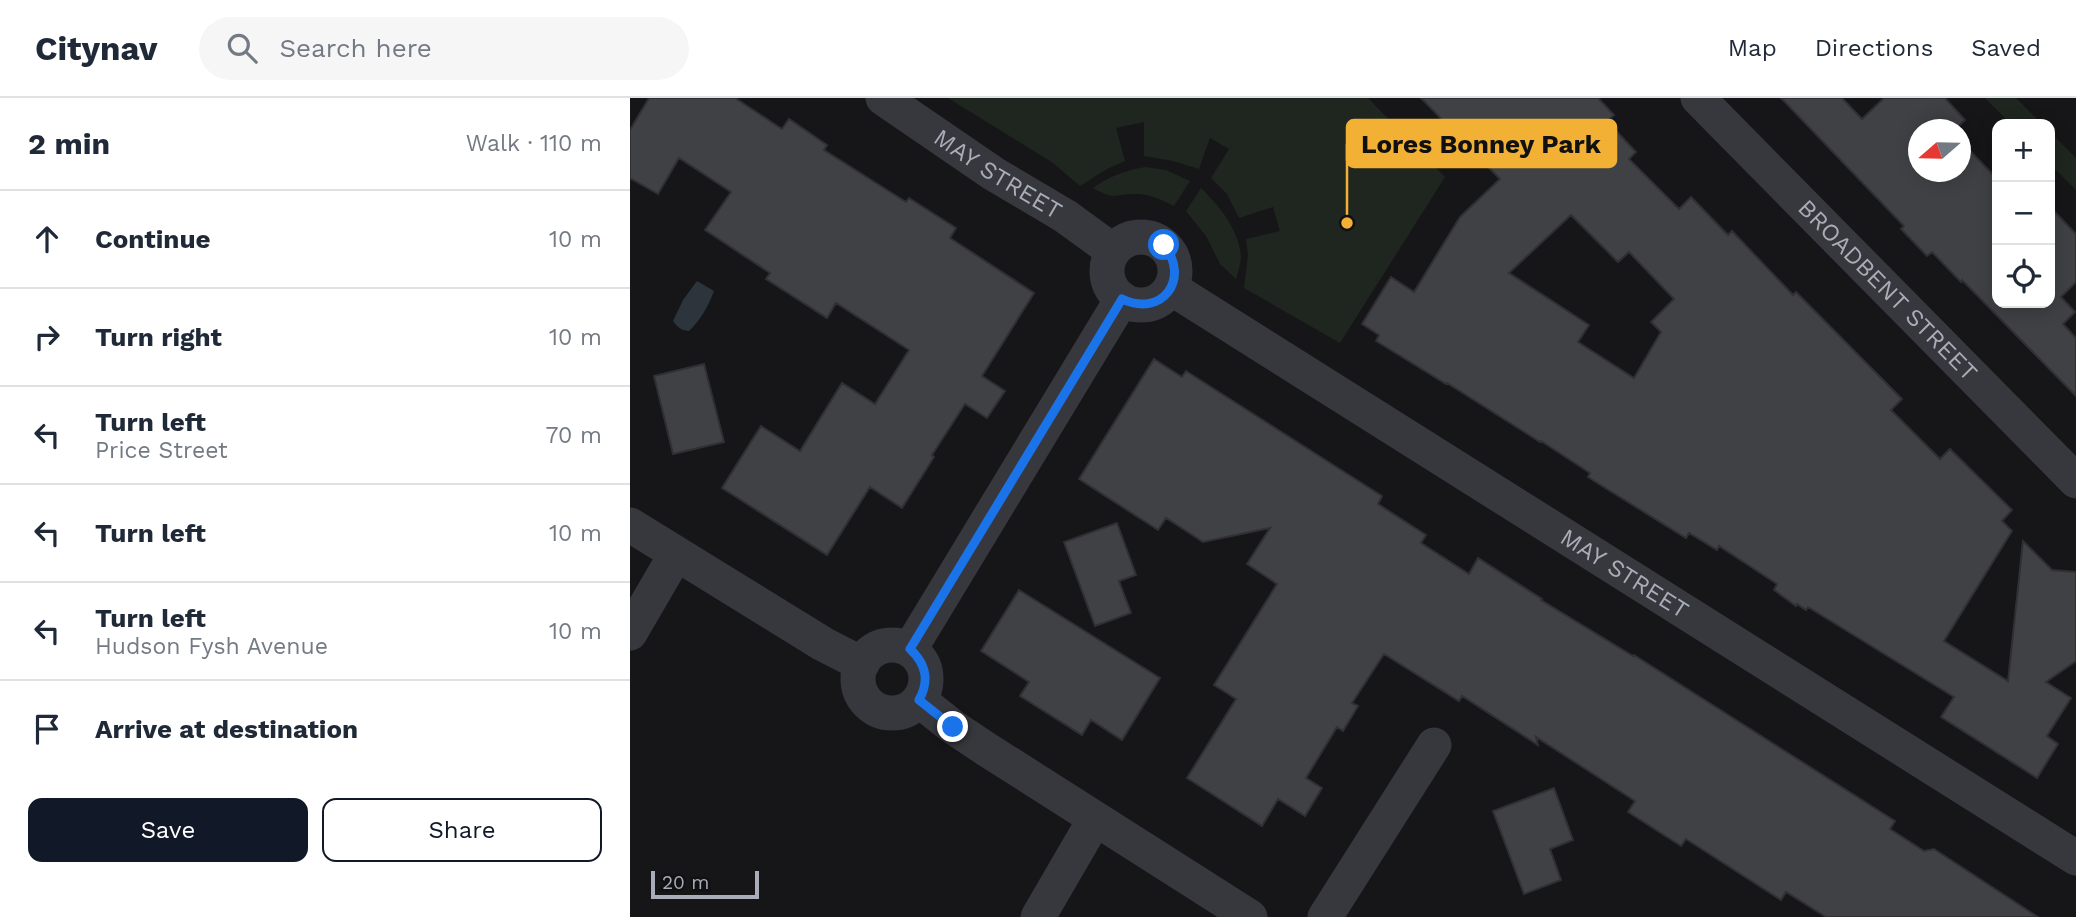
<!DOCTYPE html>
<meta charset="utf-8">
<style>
:root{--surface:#fff;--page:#f6f6f7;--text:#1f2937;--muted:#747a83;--line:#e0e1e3;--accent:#111827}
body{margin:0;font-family:"Work Sans",sans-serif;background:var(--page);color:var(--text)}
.controls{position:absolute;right:21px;top:21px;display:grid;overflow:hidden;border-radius:14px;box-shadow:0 4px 18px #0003}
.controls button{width:63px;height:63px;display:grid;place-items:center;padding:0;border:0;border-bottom:2px solid var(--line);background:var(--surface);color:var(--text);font:35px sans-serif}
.compass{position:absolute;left:1278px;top:21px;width:63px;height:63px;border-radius:50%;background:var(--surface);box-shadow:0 4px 18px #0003;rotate:250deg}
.scale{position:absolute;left:21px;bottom:18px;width:108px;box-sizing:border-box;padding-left:7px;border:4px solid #a8adb8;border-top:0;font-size:19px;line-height:24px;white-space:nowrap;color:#a8adb8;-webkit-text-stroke:5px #111113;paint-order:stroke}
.stop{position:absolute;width:21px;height:21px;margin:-16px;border:5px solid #1a73e8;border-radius:50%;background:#fff}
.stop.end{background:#1a73e8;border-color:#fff;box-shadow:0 2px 7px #0008}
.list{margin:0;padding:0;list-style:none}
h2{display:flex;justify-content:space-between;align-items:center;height:91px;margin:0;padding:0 28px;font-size:30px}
h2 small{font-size:23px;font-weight:400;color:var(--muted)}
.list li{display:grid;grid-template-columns:46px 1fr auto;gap:21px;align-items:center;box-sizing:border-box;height:98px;padding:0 28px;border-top:2px solid var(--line)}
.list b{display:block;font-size:26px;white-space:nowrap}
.list p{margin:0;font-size:23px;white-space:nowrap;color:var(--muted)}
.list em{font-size:23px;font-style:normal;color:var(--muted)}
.actions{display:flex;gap:14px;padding:21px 28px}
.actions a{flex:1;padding:16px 0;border:2px solid var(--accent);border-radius:14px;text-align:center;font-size:24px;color:var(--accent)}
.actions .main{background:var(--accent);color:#fff}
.icon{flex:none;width:38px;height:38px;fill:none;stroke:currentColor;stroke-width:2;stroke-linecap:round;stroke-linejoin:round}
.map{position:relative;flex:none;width:1446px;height:819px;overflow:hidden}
header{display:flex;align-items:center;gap:42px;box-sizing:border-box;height:98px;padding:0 35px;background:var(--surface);border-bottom:2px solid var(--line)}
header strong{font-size:33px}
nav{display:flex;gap:38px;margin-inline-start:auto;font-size:24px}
.search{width:490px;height:63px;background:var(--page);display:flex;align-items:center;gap:18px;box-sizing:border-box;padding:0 24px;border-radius:38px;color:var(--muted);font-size:26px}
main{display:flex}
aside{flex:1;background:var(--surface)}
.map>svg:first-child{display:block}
.green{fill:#1e261f}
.water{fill:#2c353c}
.building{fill:#404145;stroke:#303034;stroke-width:2;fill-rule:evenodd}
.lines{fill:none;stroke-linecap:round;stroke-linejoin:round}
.minor{stroke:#37383d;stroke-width:35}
.route{stroke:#1a73e8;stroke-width:9}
.labels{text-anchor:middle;stroke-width:6;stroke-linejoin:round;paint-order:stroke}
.street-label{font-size:24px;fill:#a8adb8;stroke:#111113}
.leader{fill:none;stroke:#f2b134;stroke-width:2.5}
.callout-dot{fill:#f2b134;stroke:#111113;stroke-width:2.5}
.callout{fill:#f2b134;stroke:#f2b134;stroke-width:2.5}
.callout-label{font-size:26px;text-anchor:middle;font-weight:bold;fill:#111}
</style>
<header>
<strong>Citynav</strong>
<div class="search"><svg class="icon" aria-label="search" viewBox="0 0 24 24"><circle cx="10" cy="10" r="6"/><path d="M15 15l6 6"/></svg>Search here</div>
<nav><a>Map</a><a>Directions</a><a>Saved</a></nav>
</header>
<main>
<aside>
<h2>2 min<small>Walk · 110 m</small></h2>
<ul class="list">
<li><svg class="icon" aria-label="ahead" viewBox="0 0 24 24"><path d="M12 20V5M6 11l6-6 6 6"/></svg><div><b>Continue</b></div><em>10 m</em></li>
<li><svg class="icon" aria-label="right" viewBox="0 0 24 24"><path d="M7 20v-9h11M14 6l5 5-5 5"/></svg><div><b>Turn right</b></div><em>10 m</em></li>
<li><svg class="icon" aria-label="left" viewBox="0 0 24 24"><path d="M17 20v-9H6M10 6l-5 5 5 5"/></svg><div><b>Turn left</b><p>Price Street</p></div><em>70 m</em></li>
<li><svg class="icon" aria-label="left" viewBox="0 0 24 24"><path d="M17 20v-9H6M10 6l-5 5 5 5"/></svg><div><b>Turn left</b></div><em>10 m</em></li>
<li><svg class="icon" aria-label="left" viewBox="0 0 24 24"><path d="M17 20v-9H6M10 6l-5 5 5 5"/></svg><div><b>Turn left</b><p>Hudson Fysh Avenue</p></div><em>10 m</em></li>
<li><svg class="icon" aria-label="arrive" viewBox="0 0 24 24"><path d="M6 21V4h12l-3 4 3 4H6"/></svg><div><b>Arrive at destination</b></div></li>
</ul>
<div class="actions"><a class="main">Save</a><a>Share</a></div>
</aside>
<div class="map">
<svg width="1446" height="819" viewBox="0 0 1446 819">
<rect width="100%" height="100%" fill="#161618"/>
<path class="green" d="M 318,0 L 738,0 L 815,79 L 710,245 L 614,190 L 618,157 L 616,141 L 650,133 L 643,109 L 609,120 L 597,96 L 581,80 L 599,51 L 580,40 L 569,71 L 543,63 L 514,58 L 514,24 L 486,30 L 495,63 L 477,71 L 450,88 L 423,65 Z
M 1355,0 L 1386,0 L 1412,26 L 1381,26 Z
M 1420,34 L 1446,60 L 1446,92 L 1420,66 Z
M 515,69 L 536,72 L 560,83 L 544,108 C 532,102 520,96 506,96 C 481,96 487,103 463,90 C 479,78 495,73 515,69 Z
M 571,90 C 590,109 608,130 611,158 C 611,165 608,174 606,181 L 590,166 L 576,138 L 556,113 Z"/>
<path class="water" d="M 67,183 L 84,193 C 78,209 71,221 59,233 C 52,233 47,229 43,223 L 53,202 Z"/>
<path class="building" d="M 19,0 L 105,0 L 152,31 L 159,21 L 197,47 L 194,52 L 276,104 L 279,100 L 326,130 L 320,140 L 404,195 L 352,278 L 375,293 L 357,320 L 335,306 L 302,357 L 304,359 L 272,410 L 240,389 L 197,457 L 92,390 L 131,328 L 170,353 L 212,285 L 245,306 L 279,252 L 206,205 L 197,220 L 136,181 L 140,175 L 75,132 L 101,94 L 49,60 L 28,96 L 0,80 L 0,32 Z
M 791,0 L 968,0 L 984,17 L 977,23 L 1006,54 L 999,61 L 1049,111 L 1061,99 L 1098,137 L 1102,133 L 1163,197 L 1166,194 L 1272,301 L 1261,312 L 1310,361 L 1320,351 L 1382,412 L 1372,423 L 1382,433 L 1314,543 L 1378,583 L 1393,443 L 1422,472 L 1446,474 L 1446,563 L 1416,584 L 1441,600 L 1417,638 L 1428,646 L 1407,680 L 1311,619 L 1324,599 L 1178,509 L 1176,512 L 1167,506 L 1166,508 L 1144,492 L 1147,486 L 1089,448 L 1087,452 L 1059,435 L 1056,440 L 972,388 L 958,379 L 960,375 L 911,343 L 910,344 L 817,285 L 816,286 L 746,243 L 749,237 L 732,226 L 761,179 L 784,194 L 830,119 L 870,81 ZM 941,117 L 988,164 L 999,154 L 1044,201 L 1021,224 L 1031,234 L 1004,280 L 948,244 L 959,227 L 879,175 Z
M 1151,0 L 1212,0 L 1232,21 L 1254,0 L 1315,0 L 1335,22 L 1325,32 L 1289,32 L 1289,74 L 1331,74 L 1331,43 L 1367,81 L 1367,205 L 1420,205 L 1420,109 L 1446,136 L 1446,184 L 1431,199 L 1445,214 L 1433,226 L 1446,240 L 1446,298 L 1332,182 L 1331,184 L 1302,154 L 1297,158 L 1271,131 L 1274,128 Z
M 524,261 L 552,279 L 556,273 L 752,398 L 748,406 L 796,437 L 791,445 L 839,476 L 848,460 L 912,501 L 911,502 L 1003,558 L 1004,557 L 1265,723 L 1260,731 L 1294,753 L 1304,751 L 1408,819 L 1196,819 L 1156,794 L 1151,802 L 1056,741 L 1051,748 L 998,714 L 1005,703 L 906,639 L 908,647 L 832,598 L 829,603 L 754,556 L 722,605 L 728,608 L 713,633 L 707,629 L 676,680 L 692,690 L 675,718 L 648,701 L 632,728 L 557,680 L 606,601 L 584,587 L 647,486 L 617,466 L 640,430 L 573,444 L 536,420 L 528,432 L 449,381 Z
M 74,266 L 94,344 L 43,356 L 24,278 Z
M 487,425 L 506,477 L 489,483 L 501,515 L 465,528 L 434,444 Z
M 389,492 L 530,580 L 492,642 L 461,622 L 452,637 L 390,598 L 399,584 L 351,553 Z
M 924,690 L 943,742 L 920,751 L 931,782 L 894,796 L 863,713 Z"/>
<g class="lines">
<g class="minor">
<path id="s1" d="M 253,0 L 364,76 L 435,118 L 483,153"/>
<path id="s2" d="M 1068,0 L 1446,383"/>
<circle cx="511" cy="173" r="34"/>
<path id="s3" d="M 541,190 L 1446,760"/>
<path d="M 0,427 L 193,546 L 232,566"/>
<path d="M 0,535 L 46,456"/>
<circle cx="262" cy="581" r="34"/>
<path d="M 280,551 L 492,201"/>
<path d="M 289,602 L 323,629 L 356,651 L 620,819"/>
<path d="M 408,819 L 465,721"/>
<path d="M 695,819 L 804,647"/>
</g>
</g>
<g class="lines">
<path class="route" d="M 323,629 L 289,602 C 300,582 296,566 280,551 L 492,201 C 532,220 561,181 534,147"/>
</g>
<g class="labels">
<g class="street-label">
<text dy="8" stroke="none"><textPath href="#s1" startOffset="138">MAY STREET</textPath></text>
<text dy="8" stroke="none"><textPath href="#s2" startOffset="270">BROADBENT STREET</textPath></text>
<text dy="8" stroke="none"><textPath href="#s3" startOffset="536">MAY STREET</textPath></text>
</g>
</g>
<path class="leader" d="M717 125L717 46"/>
<circle class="callout-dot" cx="717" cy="125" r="7"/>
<rect class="callout" x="717" y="22" width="269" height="47" rx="7"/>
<g class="callout-label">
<text x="851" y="55">Lores Bonney Park</text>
</g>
</svg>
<div class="controls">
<button>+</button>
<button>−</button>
<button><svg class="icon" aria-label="locate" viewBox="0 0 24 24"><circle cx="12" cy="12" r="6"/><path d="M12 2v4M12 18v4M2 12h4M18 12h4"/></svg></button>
</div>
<svg class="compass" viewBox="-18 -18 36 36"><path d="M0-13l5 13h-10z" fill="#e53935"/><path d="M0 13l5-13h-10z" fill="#747a83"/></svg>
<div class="scale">20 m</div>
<div class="stop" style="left:534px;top:147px"></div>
<div class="stop end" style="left:323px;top:629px"></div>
</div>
</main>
